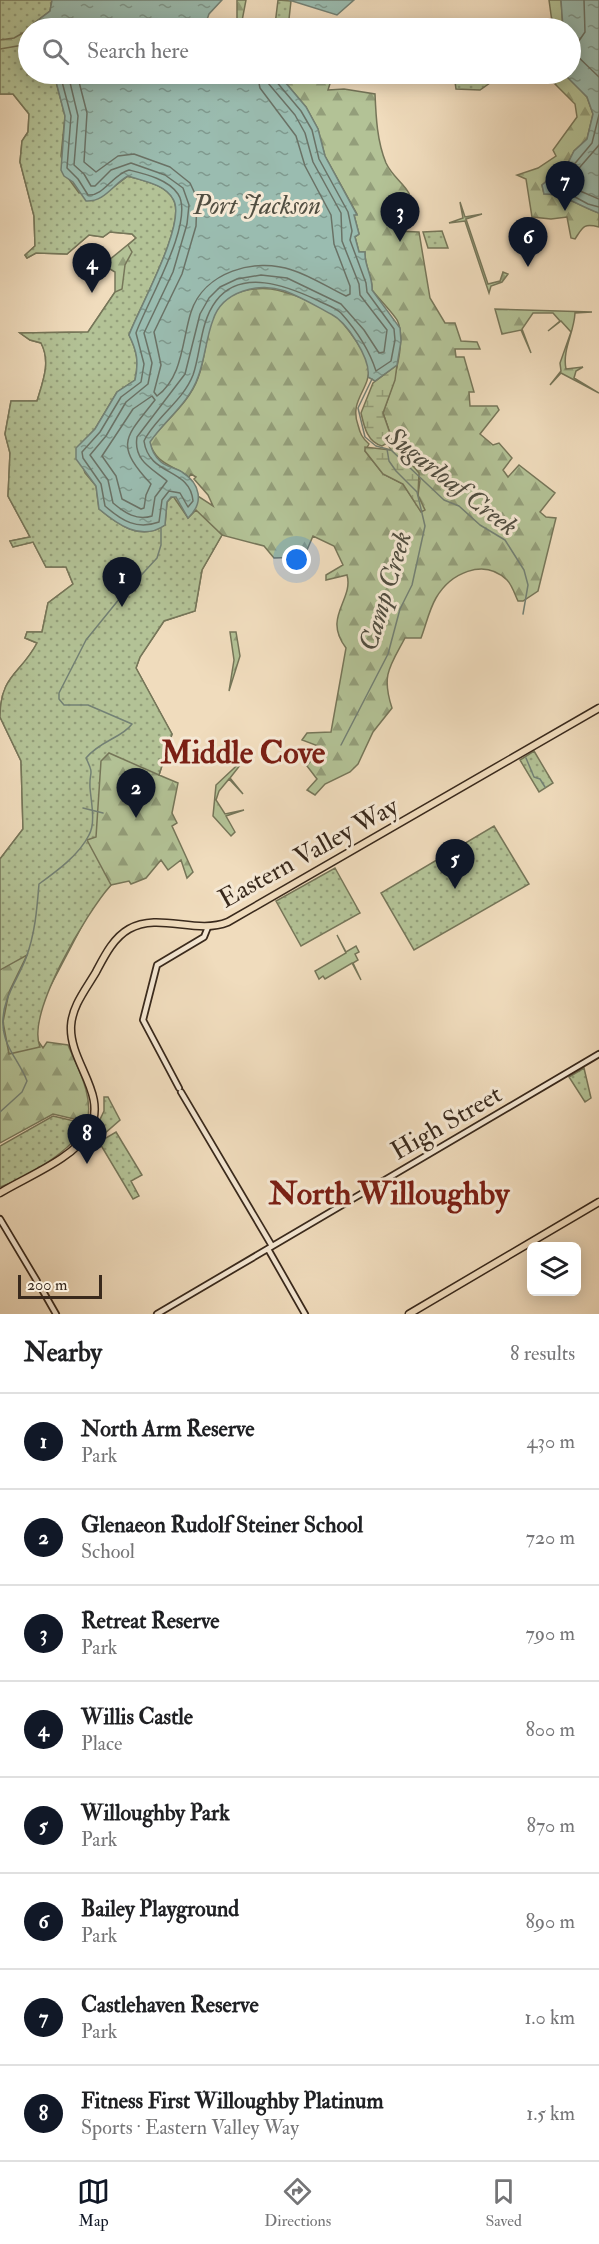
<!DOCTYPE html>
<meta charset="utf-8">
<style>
:root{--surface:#fff;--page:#f6f6f6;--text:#202124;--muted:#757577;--line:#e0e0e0;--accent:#111827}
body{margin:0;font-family:"IM FELL Double Pica",serif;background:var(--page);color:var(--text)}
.controls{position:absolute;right:18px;bottom:18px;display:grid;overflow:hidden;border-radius:9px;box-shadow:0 3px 15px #0003}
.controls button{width:54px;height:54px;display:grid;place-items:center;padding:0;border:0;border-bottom:2px solid var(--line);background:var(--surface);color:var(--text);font:30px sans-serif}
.scale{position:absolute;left:18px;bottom:15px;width:84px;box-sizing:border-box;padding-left:6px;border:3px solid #39291c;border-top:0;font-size:16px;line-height:21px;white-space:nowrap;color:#39291c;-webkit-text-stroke:4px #f5e8d4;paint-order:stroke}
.you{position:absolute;left:297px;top:560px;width:21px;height:21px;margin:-15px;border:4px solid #fff;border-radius:50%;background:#1a73e8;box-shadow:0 0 0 9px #1a73e833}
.badge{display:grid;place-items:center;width:39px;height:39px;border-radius:50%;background:var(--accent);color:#fff;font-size:20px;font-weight:700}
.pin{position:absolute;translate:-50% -50px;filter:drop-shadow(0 2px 3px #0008)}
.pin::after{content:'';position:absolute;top:32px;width:21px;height:18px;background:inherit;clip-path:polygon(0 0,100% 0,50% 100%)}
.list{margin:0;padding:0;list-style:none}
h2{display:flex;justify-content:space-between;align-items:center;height:78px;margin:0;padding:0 24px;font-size:26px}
h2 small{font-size:20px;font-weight:400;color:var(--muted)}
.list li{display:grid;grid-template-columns:39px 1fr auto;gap:18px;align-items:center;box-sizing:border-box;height:96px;padding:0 24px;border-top:2px solid var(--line)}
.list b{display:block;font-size:22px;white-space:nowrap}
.list p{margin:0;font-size:20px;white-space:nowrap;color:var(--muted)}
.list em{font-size:20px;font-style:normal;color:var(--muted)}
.icon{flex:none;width:33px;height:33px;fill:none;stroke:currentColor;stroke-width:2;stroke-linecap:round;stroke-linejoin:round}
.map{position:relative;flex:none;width:599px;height:1314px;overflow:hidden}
.search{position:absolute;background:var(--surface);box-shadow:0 3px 15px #0003;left:18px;right:18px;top:18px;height:66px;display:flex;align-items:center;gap:15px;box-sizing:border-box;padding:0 21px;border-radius:33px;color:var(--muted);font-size:22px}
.sheet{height:846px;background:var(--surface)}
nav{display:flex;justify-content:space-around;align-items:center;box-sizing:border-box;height:84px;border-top:2px solid var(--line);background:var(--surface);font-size:16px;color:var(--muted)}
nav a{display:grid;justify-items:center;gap:3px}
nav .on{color:var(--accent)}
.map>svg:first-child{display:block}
.green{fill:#b3c296;stroke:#767659;stroke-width:1.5}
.forest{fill:url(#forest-firs);stroke:#767659;stroke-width:1.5}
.wetland{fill:url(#wetland-marsh);stroke:#767659;stroke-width:1.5}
.park{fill:url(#park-dots);stroke:#767659;stroke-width:1.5}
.water{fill:url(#water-ripples);stroke:#738175;stroke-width:1.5}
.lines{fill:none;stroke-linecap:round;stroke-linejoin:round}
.shore{stroke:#6a7266;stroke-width:1.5}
.stream{stroke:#738175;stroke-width:1.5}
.secondary-casing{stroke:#39291c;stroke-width:8}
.primary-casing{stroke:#39291c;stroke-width:9}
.secondary{stroke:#f5e8d4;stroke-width:4.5}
.primary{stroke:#f0dcbd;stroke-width:6}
.labels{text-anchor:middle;stroke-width:6;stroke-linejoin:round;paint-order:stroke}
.street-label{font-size:26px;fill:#39291c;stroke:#f5e8d4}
.water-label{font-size:27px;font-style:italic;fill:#514e41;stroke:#f5e8d4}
.district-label{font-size:32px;font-weight:bold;fill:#7a1f14;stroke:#f5e8d4}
</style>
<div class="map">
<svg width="599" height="1314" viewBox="0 0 599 1314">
<defs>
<pattern id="forest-firs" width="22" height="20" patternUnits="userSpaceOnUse" patternTransform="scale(1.5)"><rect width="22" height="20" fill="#b3c296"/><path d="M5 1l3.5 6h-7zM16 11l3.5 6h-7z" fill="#939e7a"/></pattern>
<pattern id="wetland-marsh" width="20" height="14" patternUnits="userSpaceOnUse" patternTransform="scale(1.5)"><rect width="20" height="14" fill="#b3c296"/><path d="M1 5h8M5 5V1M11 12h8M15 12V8" fill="none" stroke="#939e7a"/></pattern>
<pattern id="park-dots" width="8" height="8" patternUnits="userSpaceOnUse" patternTransform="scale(1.5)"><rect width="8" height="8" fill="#b3c296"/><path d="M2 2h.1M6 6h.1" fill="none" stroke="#939e7a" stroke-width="1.8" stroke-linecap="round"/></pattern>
<pattern id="water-ripples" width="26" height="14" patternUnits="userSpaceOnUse" patternTransform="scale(1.5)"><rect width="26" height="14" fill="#9abcb0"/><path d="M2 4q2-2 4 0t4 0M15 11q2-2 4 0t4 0" fill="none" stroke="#7f998e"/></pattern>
</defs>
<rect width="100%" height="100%" fill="#f0dcbd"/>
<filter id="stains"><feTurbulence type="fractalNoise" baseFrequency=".00333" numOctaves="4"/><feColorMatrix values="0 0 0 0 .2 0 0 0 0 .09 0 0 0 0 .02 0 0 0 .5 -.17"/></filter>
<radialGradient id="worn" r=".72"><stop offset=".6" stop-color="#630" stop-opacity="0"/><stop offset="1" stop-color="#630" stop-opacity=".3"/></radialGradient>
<path class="green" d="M 337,935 L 346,952 L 356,946 L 359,952 L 355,954 L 358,960 L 353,963 L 361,980 L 352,963 L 325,979 L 323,976 L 319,979 L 315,971 L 346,953 Z"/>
<path class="forest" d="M 0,0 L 52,0 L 32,28 L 28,28 L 28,74 L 54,74 L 157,185 L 95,429 L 213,506 L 208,495 L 194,479 L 196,477 L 191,474 L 189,477 C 170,463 158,466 149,442 C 165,421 189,403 198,378 C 207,355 205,324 221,304 C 232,291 255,287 271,289 C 291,292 316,304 334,315 C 344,322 368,355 369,367 C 370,390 349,400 358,425 C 360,433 362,438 369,444 L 365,451 L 383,474 L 403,484 L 421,511 L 418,495 L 420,480 L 409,458 L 393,442 L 383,413 C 391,391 407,344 398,322 C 396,316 378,298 372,290 C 373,276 364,266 365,252 L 359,252 L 355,237 L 359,234 L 354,215 L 357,214 L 325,156 L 318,129 L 306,107 L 279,75 L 333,74 L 328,90 L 344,89 L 375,94 C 376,117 377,141 386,163 C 396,184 415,186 412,214 L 391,213 L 395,231 L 419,232 L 430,298 L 445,323 L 455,323 L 461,341 L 477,342 L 480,349 L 455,349 L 456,357 L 464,357 L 474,392 L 469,392 L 470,406 L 497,406 L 499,410 L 480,434 L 493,445 L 499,443 L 512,458 L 503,470 L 508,477 L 519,465 L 555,493 L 540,512 L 546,517 L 556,518 L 538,591 L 523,601 L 518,601 C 515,595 512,585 507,580 C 483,557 450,574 436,598 C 429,610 426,625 421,638 L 405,638 C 390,666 381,675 392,708 L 373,732 L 358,764 L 350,772 L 325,784 L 315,795 L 307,790 L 317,779 L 307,766 L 321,747 L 302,740 L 307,733 L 331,732 L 346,648 C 322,617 354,600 347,575 L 326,580 L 326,575 L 343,565 L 334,546 L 313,536 L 304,557 L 274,558 L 264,546 L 222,535 L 202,570 L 195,611 L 164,621 L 140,657 L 136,668 L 172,734 L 159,775 L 178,783 L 172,813 L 177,823 L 172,826 L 193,872 L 187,878 L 181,860 L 168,870 L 161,860 L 146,878 L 131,884 L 129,881 L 111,885 L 93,905 L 41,1004 L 36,1038 L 43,1048 L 47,1042 L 68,1045 C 78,1069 94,1096 87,1122 L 53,1114 L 0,1143 L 0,859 L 23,829 L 21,761 L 0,717 C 0,675 21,674 37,643 L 25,638 L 27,632 L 42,632 L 48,603 L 73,584 L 66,567 L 46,567 L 33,542 L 13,547 L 10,541 L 30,537 L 8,496 L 10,453 L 5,434 L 11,401 L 37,401 C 43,381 51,362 41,343 L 30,340 L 20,333 L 88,332 L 115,292 L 115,272 L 103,265 L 136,238 L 132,234 L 110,232 L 103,237 L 89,235 L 67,254 L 36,253 L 27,258 L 25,255 L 35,246 L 34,216 L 20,162 L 22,141 L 28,132 L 29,114 L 13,94 L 0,94 Z
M 237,0 L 246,0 L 242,21 L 237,19 Z
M 549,0 L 561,0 L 563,28 L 549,28 L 552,22 Z
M 545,74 L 564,74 L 571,79 L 587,97 L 593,114 L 587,139 L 574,151 L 568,163 L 542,185 L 544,194 C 562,193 582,207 599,213 L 599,227 C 583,223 583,227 575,239 L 571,238 L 567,217 L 551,219 L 532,217 L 526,179 L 517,175 L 538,168 L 556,156 L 553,150 L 577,117 L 575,104 Z
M 460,202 L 465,217 L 482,214 L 466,219 L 488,284 L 500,281 L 503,272 L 508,274 L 502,282 L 491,286 L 489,293 L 465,221 L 449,223 L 463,218 Z
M 495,309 L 592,312 L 575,313 C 574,333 562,350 566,369 L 583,367 L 576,371 L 574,378 L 599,393 L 561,373 L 550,385 L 561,371 L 560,363 L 571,332 L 561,321 L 548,331 L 560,321 L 553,313 L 533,313 L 522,329 L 531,353 L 521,330 L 502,334 Z
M 230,632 L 236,632 L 240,656 L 229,691 L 234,660 Z
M 248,755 L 230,778 L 243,794 L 229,779 L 219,791 L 216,800 L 225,814 L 244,810 L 226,816 L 235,832 L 231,836 L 213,816 L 216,785 Z"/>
<path class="wetland" d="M 397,365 L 395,380 L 383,413 L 393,442 L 419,473 L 418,495 L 425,510 L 421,512 L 403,484 L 383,474 L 365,451 L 365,447 L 391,450 L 387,443 L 382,446 C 367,442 364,426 361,413 L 373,383 Z"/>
<path class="park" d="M 0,0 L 52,0 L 50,11 L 33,24 L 32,28 L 14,38 L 0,40 Z
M 278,0 L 291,1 L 288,28 L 275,25 Z
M 23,45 L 28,47 L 28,74 L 54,74 L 65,116 L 61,156 L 68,178 L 79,193 L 112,188 L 128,176 C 143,181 165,184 173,199 C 188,222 138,310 129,335 C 137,351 139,362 135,380 L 117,392 L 95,429 L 77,448 L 85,473 L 96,486 L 99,509 C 117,524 141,542 165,525 L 167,502 L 173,496 L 188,518 L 196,510 L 222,535 L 202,570 L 195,611 L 164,621 L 140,657 L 136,668 L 172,734 L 159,775 L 109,753 L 101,761 L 96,837 L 87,840 L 111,885 C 87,912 26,1013 40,1047 L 9,1054 L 3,1022 L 9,992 L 27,955 L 0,970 L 0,859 L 23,829 L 21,761 L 0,717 C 0,675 21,674 37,643 L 25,638 L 27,632 L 42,632 L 48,603 L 73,584 L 66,567 L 46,567 L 33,542 L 13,547 L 10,541 L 30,537 L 8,496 L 10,453 L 5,434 L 11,401 L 37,401 C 43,381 51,362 41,343 L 30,340 L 20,333 L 88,332 L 115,292 L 122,289 L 125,265 L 132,252 L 128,245 L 136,238 L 132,234 L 110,232 L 103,237 L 89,235 L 67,254 L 36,253 L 27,258 L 25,255 L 35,246 L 34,216 L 20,162 L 22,141 L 28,132 L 29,114 L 13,94 L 0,94 L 0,49 Z
M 454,74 L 481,74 L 490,83 L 480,90 L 456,89 Z
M 442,231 L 448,248 L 428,248 L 423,232 Z
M 534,751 L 553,783 L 539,792 L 520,760 Z
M 494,826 L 529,884 L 414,950 L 381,893 Z
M 335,868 L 360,913 L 301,946 L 276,901 Z
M 584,1068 L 591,1098 L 585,1102 L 569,1077 Z
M 104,1097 L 108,1097 L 120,1120 L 97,1140 L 93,1134 L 104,1111 Z
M 53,1116 L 87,1124 C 72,1150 29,1177 0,1187 L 0,1146 Z
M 116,1132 L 142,1175 L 131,1181 L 139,1196 L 133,1199 L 99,1142 Z"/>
<path class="water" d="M 52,0 L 222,0 L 209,14 L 204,28 L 32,28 L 33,24 L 50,11 Z
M 289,0 L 354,0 L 337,15 Z
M 561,0 L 599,0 L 599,213 C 581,207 562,193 544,194 L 542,185 L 568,163 L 574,151 L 587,139 L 593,114 L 587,97 L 564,74 L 570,74 L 570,28 L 563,28 Z
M 54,74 L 279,75 L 306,107 L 318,129 L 325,156 L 357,215 L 354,215 L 359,234 L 355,237 L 359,252 L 365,252 C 364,266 373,276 372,290 L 400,328 L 401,341 L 397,365 L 375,381 L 368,377 C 371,359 347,322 331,314 C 316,306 301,297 285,291 C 259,282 222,291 213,320 C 206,338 205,359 198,377 C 189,403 165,420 150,442 C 152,450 154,456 161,462 C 167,467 176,468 182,472 C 201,484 204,503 188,518 L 176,497 L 171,497 L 167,502 L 165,525 C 141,542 117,524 99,509 L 96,486 L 76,459 L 76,448 L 95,429 L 117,392 L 135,380 C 139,362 137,351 129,335 C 138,310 188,222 173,199 C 165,184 143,181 128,176 C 113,184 105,202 86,201 L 73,182 L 64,176 L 61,170 L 65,116 Z"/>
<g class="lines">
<path class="shore" d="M 584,0 L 585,32 L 572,51 L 599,77
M 60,74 L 71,116 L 67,168 L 78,179 L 88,195 C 103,197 113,174 129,170 C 145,174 168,179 178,194 C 196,221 145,306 136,333 L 144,364 L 141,382 L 121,397 L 100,432 L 82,452 L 83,458 L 101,484 L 105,506 C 122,521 137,530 159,522 L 162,500 L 169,491 L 180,493 L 188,507 L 193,501 C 190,467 149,477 144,441 C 155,418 183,401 193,375 C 201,352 200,322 216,301 C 241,268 287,286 317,300 C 324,304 335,307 341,313 C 357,331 369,349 376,371 L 391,361 L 395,340 L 394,329 L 367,292 L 366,283 L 350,240 L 352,231 L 348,212 L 319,159 L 312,130 L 301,111 L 275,80 L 273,74
M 68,74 L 78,116 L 74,165 L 84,174 L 91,186 L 95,186 L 111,170 L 131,163 L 165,175 L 183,188 L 189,205 L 187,224 L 173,272 L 144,333 L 152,363 L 148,384 L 126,402 L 106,436 L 90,455 L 108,480 L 113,503 C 125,513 137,521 152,516 L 155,497 L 167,481 C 153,469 133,461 137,437 L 185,374 L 200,314 L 209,298 L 220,287 L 237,279 L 261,275 L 287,278 L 341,304 L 364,330 L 379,353 L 384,352 L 387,330 L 360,295 L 359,284 L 342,241 L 341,213 L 313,162 L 305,133 L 295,115 L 268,83 L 266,74
M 77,74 L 87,113 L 84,162 L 96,172 L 118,156 L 134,154 L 170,167 L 190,183 L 197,198 L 196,226 L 182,274 L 154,332 L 161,365 L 154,392 L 157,396 C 183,377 182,340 191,312 C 204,272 255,257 292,270 C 311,276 329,288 346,296 L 350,294 L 350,286 L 334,244 L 331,215 L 305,166 L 296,136 L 260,88 L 257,74
M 599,115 L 592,143 L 572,167 L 553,185 L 588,204 L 599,207
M 599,145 L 567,182 L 573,188 L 599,199
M 152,396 L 155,400 C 125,438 114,444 151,484 L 146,495 L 144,508 L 141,509 L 122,499 L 116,476 L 102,456 L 133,409 Z"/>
<path class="stream" d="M 372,379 L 358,408 L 365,437 L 376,446 L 391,450 L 444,500 L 459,506 L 480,525 L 505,540 L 524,570 L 528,585 L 523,614
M 341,745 L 388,654 L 400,609 L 412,585 L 425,526 L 417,492 L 396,471 L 389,461 L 387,449
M 526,758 L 534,777 L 540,779 L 545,787
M 83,808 L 103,813
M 0,1112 L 22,1092 L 27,1081 C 19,1060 3,1047 3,1023 C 2,999 18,979 26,958 C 35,934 37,909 39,884 C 57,871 79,855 89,835 C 96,823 91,801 90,788 C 89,769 95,777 86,758 C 101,740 122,738 132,724 L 88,705 L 64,705 L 59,699 L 59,693 L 86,640 L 120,598 L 157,558 L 161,545 L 161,528"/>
<defs>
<path id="secondary" d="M 179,1088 L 143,1020 L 157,965 L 204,937 L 208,927
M 181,1092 L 272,1246
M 0,1219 L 37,1281 L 36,1285 L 40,1286 L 56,1314
M 268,1249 L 305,1314
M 157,1314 L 599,1054"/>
<path id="primary" d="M 0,1193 C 26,1177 75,1158 89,1131 C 109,1094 69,1063 71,1026 C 72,1006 86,989 96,972 C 104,957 113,938 129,929 C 159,912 196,935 228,922 L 599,708
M 409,1314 L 599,1202"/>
</defs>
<use href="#secondary" class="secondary-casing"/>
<use href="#primary" class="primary-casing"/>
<use href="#secondary" class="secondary"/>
<use href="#primary" class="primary"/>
</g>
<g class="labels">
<g class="street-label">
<text transform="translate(308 852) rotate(-29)" y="9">Eastern Valley Way</text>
<text transform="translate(446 1122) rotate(-30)" y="9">High Street</text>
</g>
<g class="water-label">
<text x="257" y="214">Port Jackson</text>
<text transform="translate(452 481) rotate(38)" y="9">Sugarloaf Creek</text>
<text transform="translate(385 591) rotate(-73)" y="9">Camp Creek</text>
</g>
<g class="district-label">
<text x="243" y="763">Middle Cove</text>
<text x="389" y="1204">North Willoughby</text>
</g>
</g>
<rect width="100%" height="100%" filter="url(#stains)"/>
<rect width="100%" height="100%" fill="url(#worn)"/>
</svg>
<div class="controls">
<button><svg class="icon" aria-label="layers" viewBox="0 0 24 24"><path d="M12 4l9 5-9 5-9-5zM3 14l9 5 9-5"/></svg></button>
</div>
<div class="scale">200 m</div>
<div class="you"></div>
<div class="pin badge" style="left:122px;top:607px">1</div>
<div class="pin badge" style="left:136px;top:818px">2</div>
<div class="pin badge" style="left:400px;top:242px">3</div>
<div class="pin badge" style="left:92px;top:293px">4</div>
<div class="pin badge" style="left:455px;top:889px">5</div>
<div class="pin badge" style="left:528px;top:267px">6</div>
<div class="pin badge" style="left:565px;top:211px">7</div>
<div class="pin badge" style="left:87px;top:1164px">8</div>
<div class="search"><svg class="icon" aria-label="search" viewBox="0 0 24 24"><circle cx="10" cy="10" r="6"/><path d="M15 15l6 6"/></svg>Search here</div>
</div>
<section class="sheet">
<h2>Nearby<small>8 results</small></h2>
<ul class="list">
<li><span class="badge">1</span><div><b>North Arm Reserve</b><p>Park</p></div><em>430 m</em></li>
<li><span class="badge">2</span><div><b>Glenaeon Rudolf Steiner School</b><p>School</p></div><em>720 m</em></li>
<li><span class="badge">3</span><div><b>Retreat Reserve</b><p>Park</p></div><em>790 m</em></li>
<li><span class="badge">4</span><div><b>Willis Castle</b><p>Place</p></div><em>800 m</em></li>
<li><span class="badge">5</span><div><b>Willoughby Park</b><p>Park</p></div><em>870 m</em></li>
<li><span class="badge">6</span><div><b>Bailey Playground</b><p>Park</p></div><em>890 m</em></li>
<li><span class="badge">7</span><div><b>Castlehaven Reserve</b><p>Park</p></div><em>1.0 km</em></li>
<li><span class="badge">8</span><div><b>Fitness First Willoughby Platinum</b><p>Sports · Eastern Valley Way</p></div><em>1.5 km</em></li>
</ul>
</section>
<nav>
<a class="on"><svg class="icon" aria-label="map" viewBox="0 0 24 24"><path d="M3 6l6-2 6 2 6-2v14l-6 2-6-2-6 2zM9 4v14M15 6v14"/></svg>Map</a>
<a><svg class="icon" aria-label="directions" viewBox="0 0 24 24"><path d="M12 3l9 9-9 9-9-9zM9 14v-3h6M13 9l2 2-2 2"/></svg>Directions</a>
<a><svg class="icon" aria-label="saved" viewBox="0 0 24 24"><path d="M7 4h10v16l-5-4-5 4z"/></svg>Saved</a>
</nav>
